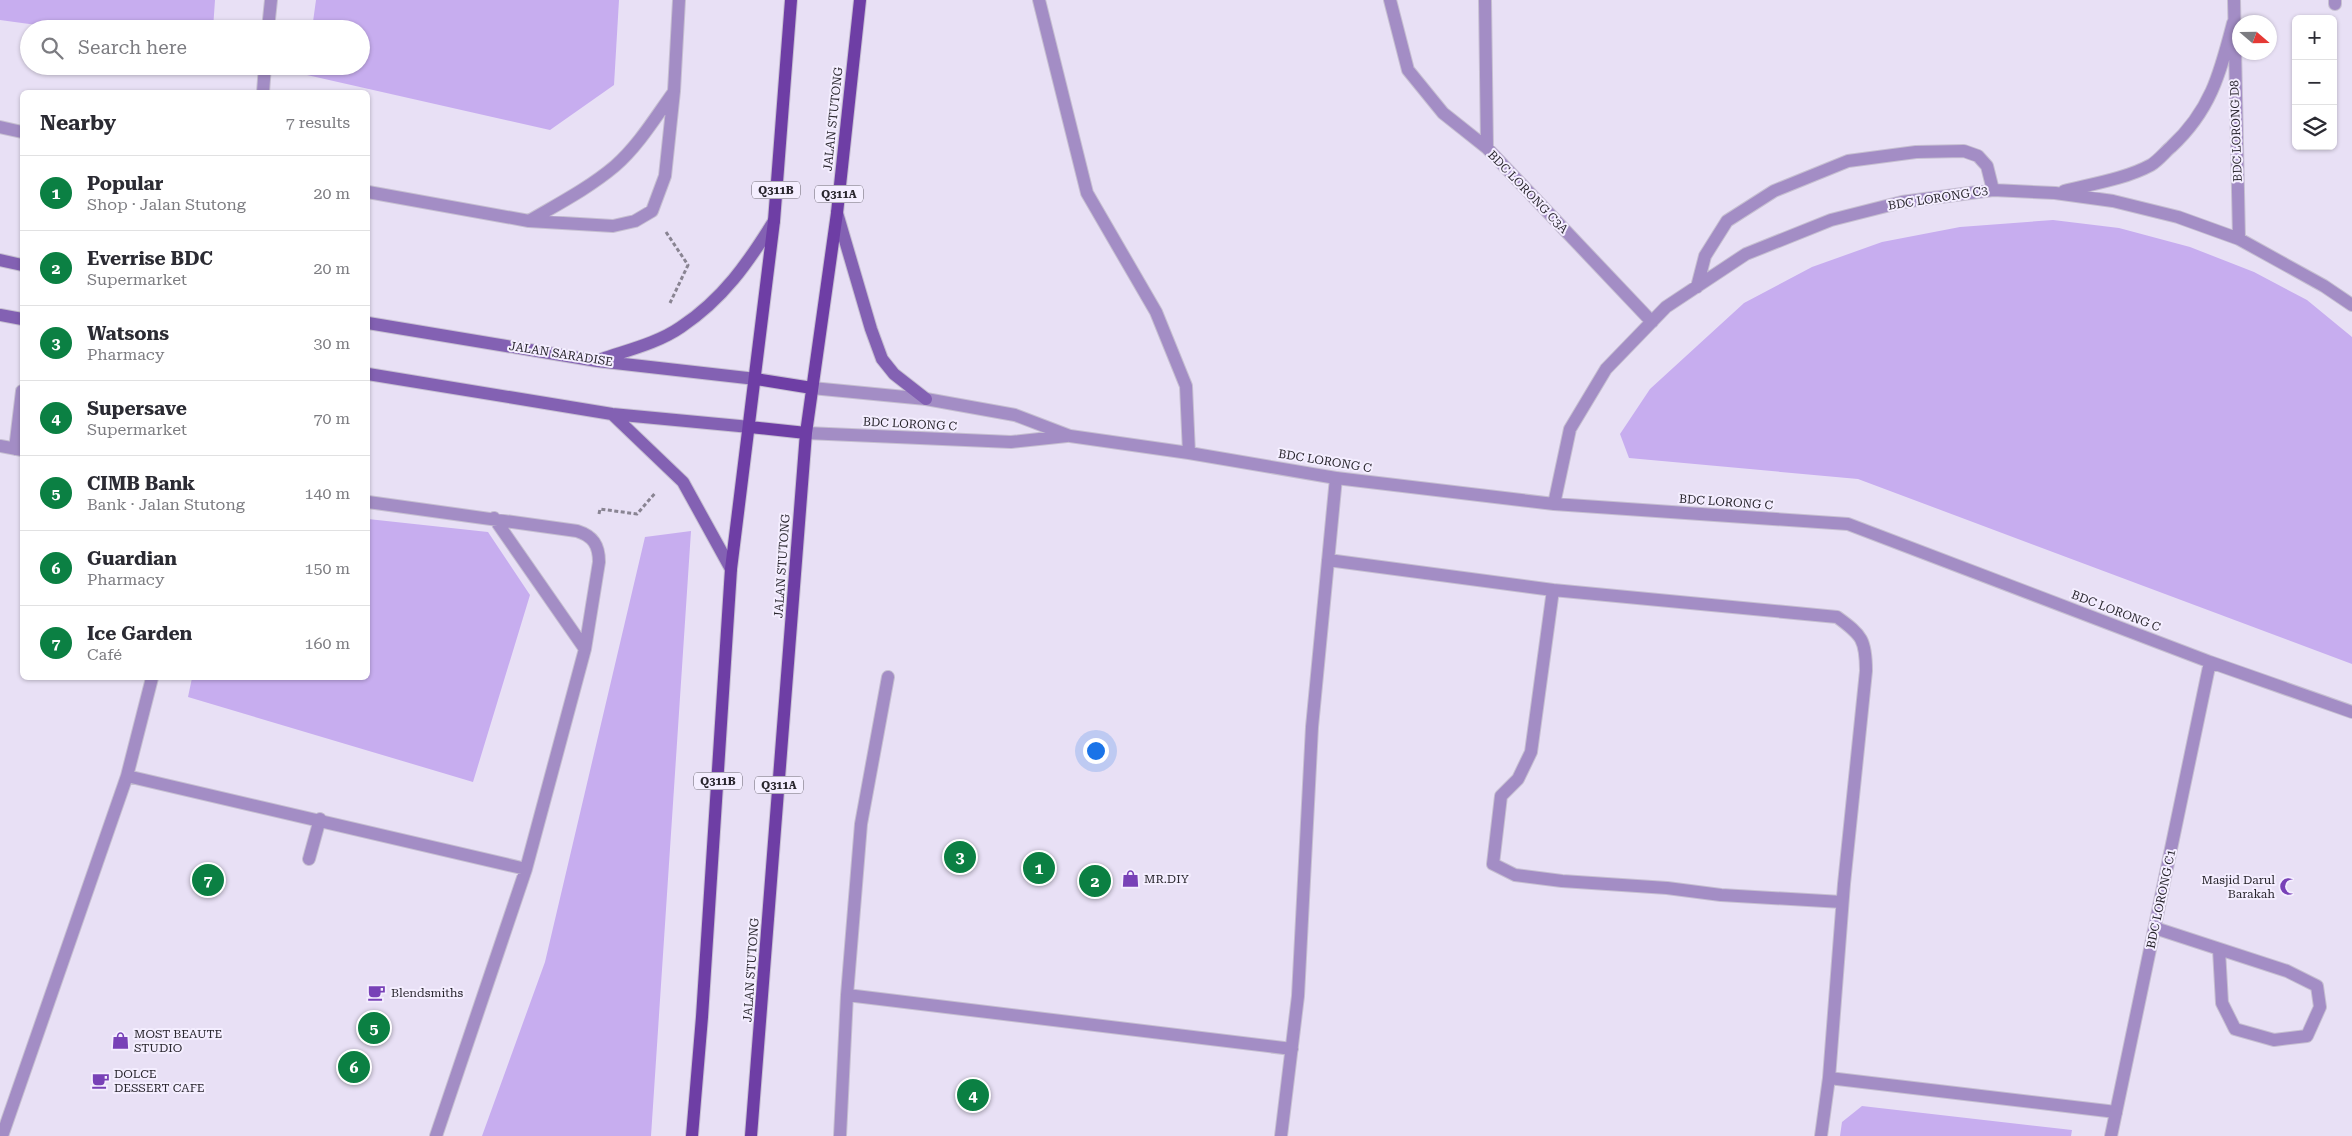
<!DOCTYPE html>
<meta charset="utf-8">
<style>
:root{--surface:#fff;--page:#f7f7f7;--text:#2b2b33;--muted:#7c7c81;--line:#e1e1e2;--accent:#0b8043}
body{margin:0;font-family:"Roboto Serif",serif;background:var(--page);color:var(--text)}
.controls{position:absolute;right:15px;top:15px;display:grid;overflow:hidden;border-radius:8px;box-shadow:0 1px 4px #0004}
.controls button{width:45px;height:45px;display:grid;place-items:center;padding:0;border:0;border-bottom:1px solid var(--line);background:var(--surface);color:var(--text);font:25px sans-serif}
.compass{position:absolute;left:2232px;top:15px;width:45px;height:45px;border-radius:50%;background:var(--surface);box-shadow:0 1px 4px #0004;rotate:110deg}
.you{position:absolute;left:1095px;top:750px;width:18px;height:18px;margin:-12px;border:4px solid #fff;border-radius:50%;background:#1a73e8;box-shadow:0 0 0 8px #1a73e833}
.badge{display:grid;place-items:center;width:32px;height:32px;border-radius:50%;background:var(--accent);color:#fff;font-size:16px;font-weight:700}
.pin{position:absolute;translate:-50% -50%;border:2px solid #fff;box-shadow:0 1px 5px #0006}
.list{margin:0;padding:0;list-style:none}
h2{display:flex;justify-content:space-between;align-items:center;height:65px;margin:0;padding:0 20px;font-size:21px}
h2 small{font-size:16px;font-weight:400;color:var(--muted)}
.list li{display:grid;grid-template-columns:32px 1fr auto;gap:15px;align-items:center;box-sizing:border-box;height:75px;padding:0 20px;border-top:1px solid var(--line)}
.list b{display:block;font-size:19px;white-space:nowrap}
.list p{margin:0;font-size:16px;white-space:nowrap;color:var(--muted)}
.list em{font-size:16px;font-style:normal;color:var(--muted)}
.icon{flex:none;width:28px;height:28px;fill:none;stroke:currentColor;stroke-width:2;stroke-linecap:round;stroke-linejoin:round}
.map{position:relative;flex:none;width:2352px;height:1136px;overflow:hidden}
.search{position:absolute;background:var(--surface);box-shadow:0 1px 4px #0004;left:20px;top:20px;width:350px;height:55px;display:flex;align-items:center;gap:12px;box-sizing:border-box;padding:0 18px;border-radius:28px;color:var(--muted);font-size:19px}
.panel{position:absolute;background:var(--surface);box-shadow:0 1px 4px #0004;left:20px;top:90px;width:350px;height:590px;border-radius:8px}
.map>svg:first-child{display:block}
.green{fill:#c7adef}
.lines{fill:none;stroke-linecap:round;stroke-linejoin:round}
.lane-casing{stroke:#c6bfd1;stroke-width:14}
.street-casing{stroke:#c6bfd1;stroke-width:14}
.secondary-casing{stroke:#c6bfd1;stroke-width:14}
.primary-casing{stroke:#c6bfd1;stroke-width:14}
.path{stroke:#898492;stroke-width:3;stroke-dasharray:4 2.5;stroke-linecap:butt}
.lane{stroke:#a38dc5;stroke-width:12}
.street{stroke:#a38dc5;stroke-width:12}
.secondary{stroke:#8361b3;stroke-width:12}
.primary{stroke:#6e3ea5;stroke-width:12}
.labels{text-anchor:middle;stroke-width:4;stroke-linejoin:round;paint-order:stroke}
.shield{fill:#f4eeff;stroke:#66626d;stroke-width:1}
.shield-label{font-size:11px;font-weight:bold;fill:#29262e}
.street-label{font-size:12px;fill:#29262e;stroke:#f4eeff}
.poi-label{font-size:12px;fill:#29262e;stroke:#f4eeff;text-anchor:start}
</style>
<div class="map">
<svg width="2352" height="1136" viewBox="0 0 2352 1136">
<rect width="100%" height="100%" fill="#e8e0f5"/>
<path class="green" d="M 0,0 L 215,0 L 213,29 L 66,29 L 0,20 Z
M 316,0 L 619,0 L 614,85 L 550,130 L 307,75 L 308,66 L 361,66 L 361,29 L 312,29 Z
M 2053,220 L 2119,228 L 2190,247 L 2254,272 L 2307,300 L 2352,337 L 2352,664 L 1858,479 L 1629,458 L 1620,434 L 1650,389 L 1744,303 L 1812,267 L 1882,242 L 1960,227 Z
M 368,519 L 488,532 L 530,595 L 473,782 L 188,697 L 192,678 L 368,678 Z
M 691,531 L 651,1136 L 482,1136 L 545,962 L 645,537 Z
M 1862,1106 L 2072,1130 L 2071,1136 L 1840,1136 L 1842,1122 Z"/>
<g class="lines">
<defs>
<path id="lane" d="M 1328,560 L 1553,590 L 1837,617 C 1862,635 1866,640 1866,671 L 1844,884 L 1829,1078 L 1821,1136
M 1553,590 L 1531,752 L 1518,779 L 1501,796 L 1493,864 L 1515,875 L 1562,881 L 1667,888 L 1721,895 L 1842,902
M 309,859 L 320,819
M 2155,928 L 2287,971 L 2317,986 L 2320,1007 L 2307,1036 L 2274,1040 L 2235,1029 L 2222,1003 L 2219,950
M 847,995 L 1292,1049
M 1829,1078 L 2116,1112
M 840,1136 L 847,995 L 861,824 L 888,677
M 1281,1136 L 1298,996 L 1312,727 L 1336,478"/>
<path id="street" d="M 1039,0 L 1087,193 L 1156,312 L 1186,386 L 1189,453
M 1390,0 L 1408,70 L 1443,113 L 1487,148 L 1652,322
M 1485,0 L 1487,148
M 2234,0 L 2239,239
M 2335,0 L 2335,4
M 268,29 L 271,0
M 263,92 L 265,66
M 0,127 L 22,132
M 2064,191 C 2092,184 2125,179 2151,165 C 2159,160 2165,152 2171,147 C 2211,110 2220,73 2233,23
M 368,192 L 529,221 L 613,226 L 635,221 L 652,211 L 665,176 L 674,91 L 679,0
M 529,221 C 558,204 589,188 615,166 C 638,146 655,118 673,93
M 1697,287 L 1705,256 L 1727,221 L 1774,191 L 1848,161 L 1916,152 L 1964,151 L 1978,156 L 1987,166 L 1993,190
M 812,388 L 926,399 L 1015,415 L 1070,436 L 1189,453 L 1336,478 L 1554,504 L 1848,524 L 2210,662 L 2352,712
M 806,433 L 1011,442 L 1067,436
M 0,446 L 22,450
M 15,449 L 22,391
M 368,502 L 577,531 C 593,536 599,545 599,562 L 585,649 L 526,869 L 436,1136
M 1554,504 L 1570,429 L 1606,369 L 1666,307 L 1746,254 L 1831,220 L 1902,202 L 1993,190 L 2055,193 L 2113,201 L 2178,217 L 2239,239 L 2324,286 L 2352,305
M 494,518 L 585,649
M 127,776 L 526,869
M 2,1136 L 127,776 L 152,678
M 2111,1136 L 2210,662"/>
<path id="secondary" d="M 837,213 L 871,329 L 882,359 L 894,374 L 926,399
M 0,260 L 22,265
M 0,315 L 22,319
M 368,323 L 597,361 L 756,379
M 602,359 C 628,350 658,343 681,327 C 723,299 748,263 774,221
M 368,374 L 612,414 L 750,427
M 612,414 L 683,482 L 731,569"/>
<path id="primary" d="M 756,379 L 812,388
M 750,427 L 806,433
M 692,1136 L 702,1017 L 731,569 L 774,221 L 791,0
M 751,1136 L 806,433 L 837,213 L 860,0"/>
</defs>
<use href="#lane" class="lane-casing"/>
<use href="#street" class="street-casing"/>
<use href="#secondary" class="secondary-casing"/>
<use href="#primary" class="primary-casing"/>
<path class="path" d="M 666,232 L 688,265 L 670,303
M 599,514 L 600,509 L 637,514 L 656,492"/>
<use href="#lane" class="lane"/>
<use href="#street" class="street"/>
<use href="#secondary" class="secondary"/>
<use href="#primary" class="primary"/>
</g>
<defs>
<symbol id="shop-bare" viewBox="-9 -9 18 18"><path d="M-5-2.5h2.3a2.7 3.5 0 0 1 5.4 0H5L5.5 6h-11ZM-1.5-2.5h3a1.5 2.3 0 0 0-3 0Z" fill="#7841b7" stroke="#f4eeff" stroke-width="2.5" paint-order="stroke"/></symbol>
<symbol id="mosque-bare" viewBox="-9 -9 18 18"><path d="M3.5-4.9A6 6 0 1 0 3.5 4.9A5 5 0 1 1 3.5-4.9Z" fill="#7841b7" stroke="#f4eeff" stroke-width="2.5" paint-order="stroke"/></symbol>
<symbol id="cafe-bare" viewBox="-9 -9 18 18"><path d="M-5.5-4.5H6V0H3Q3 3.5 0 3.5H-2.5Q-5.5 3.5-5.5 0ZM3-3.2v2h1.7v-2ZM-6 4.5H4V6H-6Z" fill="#7841b7" stroke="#f4eeff" stroke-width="2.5" paint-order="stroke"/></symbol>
</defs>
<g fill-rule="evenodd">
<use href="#shop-bare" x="1118" y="866" width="25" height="25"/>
<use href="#mosque-bare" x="2276" y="874" width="25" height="25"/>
<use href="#cafe-bare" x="364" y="980" width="25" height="25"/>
<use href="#shop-bare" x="108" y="1028" width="25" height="25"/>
<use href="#cafe-bare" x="88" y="1068" width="25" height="25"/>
</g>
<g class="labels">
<g class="shield">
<rect x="752" y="181.5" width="48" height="17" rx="4"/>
<rect x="815" y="185.5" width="48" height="17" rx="4"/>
<rect x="694" y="772.5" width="48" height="17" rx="4"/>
<rect x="755" y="776.5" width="48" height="17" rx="4"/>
</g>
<g class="shield-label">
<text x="776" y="194">Q311B</text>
<text x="839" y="198">Q311A</text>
<text x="718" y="785">Q311B</text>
<text x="779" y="789">Q311A</text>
</g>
<g class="street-label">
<text transform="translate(833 119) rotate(-84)" y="4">JALAN STUTONG</text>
<text transform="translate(2236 131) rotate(-92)" y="4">BDC LORONG D8</text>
<text transform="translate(1528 192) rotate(46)" y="4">BDC LORONG C3A</text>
<text transform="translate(1938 198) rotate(-9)" y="4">BDC LORONG C3</text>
<text transform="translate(561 354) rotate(9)" y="4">JALAN SARADISE</text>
<text transform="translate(910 424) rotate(3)" y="4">BDC LORONG C</text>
<text transform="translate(1325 461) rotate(9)" y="4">BDC LORONG C</text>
<text transform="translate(1726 502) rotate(4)" y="4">BDC LORONG C</text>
<text transform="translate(782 566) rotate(-86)" y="4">JALAN STUTONG</text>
<text transform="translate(2116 611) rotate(21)" y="4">BDC LORONG C</text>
<text transform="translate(2161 899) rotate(-78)" y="4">BDC LORONG C1</text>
<text transform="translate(751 970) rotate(-86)" y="4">JALAN STUTONG</text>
</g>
<g class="poi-label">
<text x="1144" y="883">MR.DIY</text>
<text x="2275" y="884" text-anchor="end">Masjid Darul<tspan x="2275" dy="14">Barakah</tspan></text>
<text x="391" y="997">Blendsmiths</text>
<text x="134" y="1038">MOST BEAUTE<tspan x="134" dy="14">STUDIO</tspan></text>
<text x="114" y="1078">DOLCE<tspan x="114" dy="14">DESSERT CAFE</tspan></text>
</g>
</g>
</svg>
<div class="controls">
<button>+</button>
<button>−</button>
<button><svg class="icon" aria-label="layers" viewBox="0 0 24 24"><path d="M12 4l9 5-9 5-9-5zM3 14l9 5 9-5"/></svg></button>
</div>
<svg class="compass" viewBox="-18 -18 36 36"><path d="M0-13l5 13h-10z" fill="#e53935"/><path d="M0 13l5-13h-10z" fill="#7c7c81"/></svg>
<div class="you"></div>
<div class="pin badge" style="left:1039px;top:868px">1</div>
<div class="pin badge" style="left:1095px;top:881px">2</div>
<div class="pin badge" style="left:960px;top:857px">3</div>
<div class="pin badge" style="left:973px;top:1095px">4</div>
<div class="pin badge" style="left:374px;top:1028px">5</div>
<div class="pin badge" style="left:354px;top:1067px">6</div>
<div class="pin badge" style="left:208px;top:880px">7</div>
<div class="search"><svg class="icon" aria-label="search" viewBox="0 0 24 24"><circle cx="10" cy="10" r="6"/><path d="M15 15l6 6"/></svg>Search here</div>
<section class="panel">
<h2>Nearby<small>7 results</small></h2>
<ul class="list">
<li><span class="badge">1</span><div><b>Popular</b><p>Shop · Jalan Stutong</p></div><em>20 m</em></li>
<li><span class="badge">2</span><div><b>Everrise BDC</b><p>Supermarket</p></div><em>20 m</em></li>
<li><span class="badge">3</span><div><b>Watsons</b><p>Pharmacy</p></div><em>30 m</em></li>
<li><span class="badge">4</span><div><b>Supersave</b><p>Supermarket</p></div><em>70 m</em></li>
<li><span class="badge">5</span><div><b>CIMB Bank</b><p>Bank · Jalan Stutong</p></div><em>140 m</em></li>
<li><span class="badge">6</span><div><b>Guardian</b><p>Pharmacy</p></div><em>150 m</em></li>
<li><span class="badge">7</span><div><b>Ice Garden</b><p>Café</p></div><em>160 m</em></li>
</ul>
</section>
</div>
